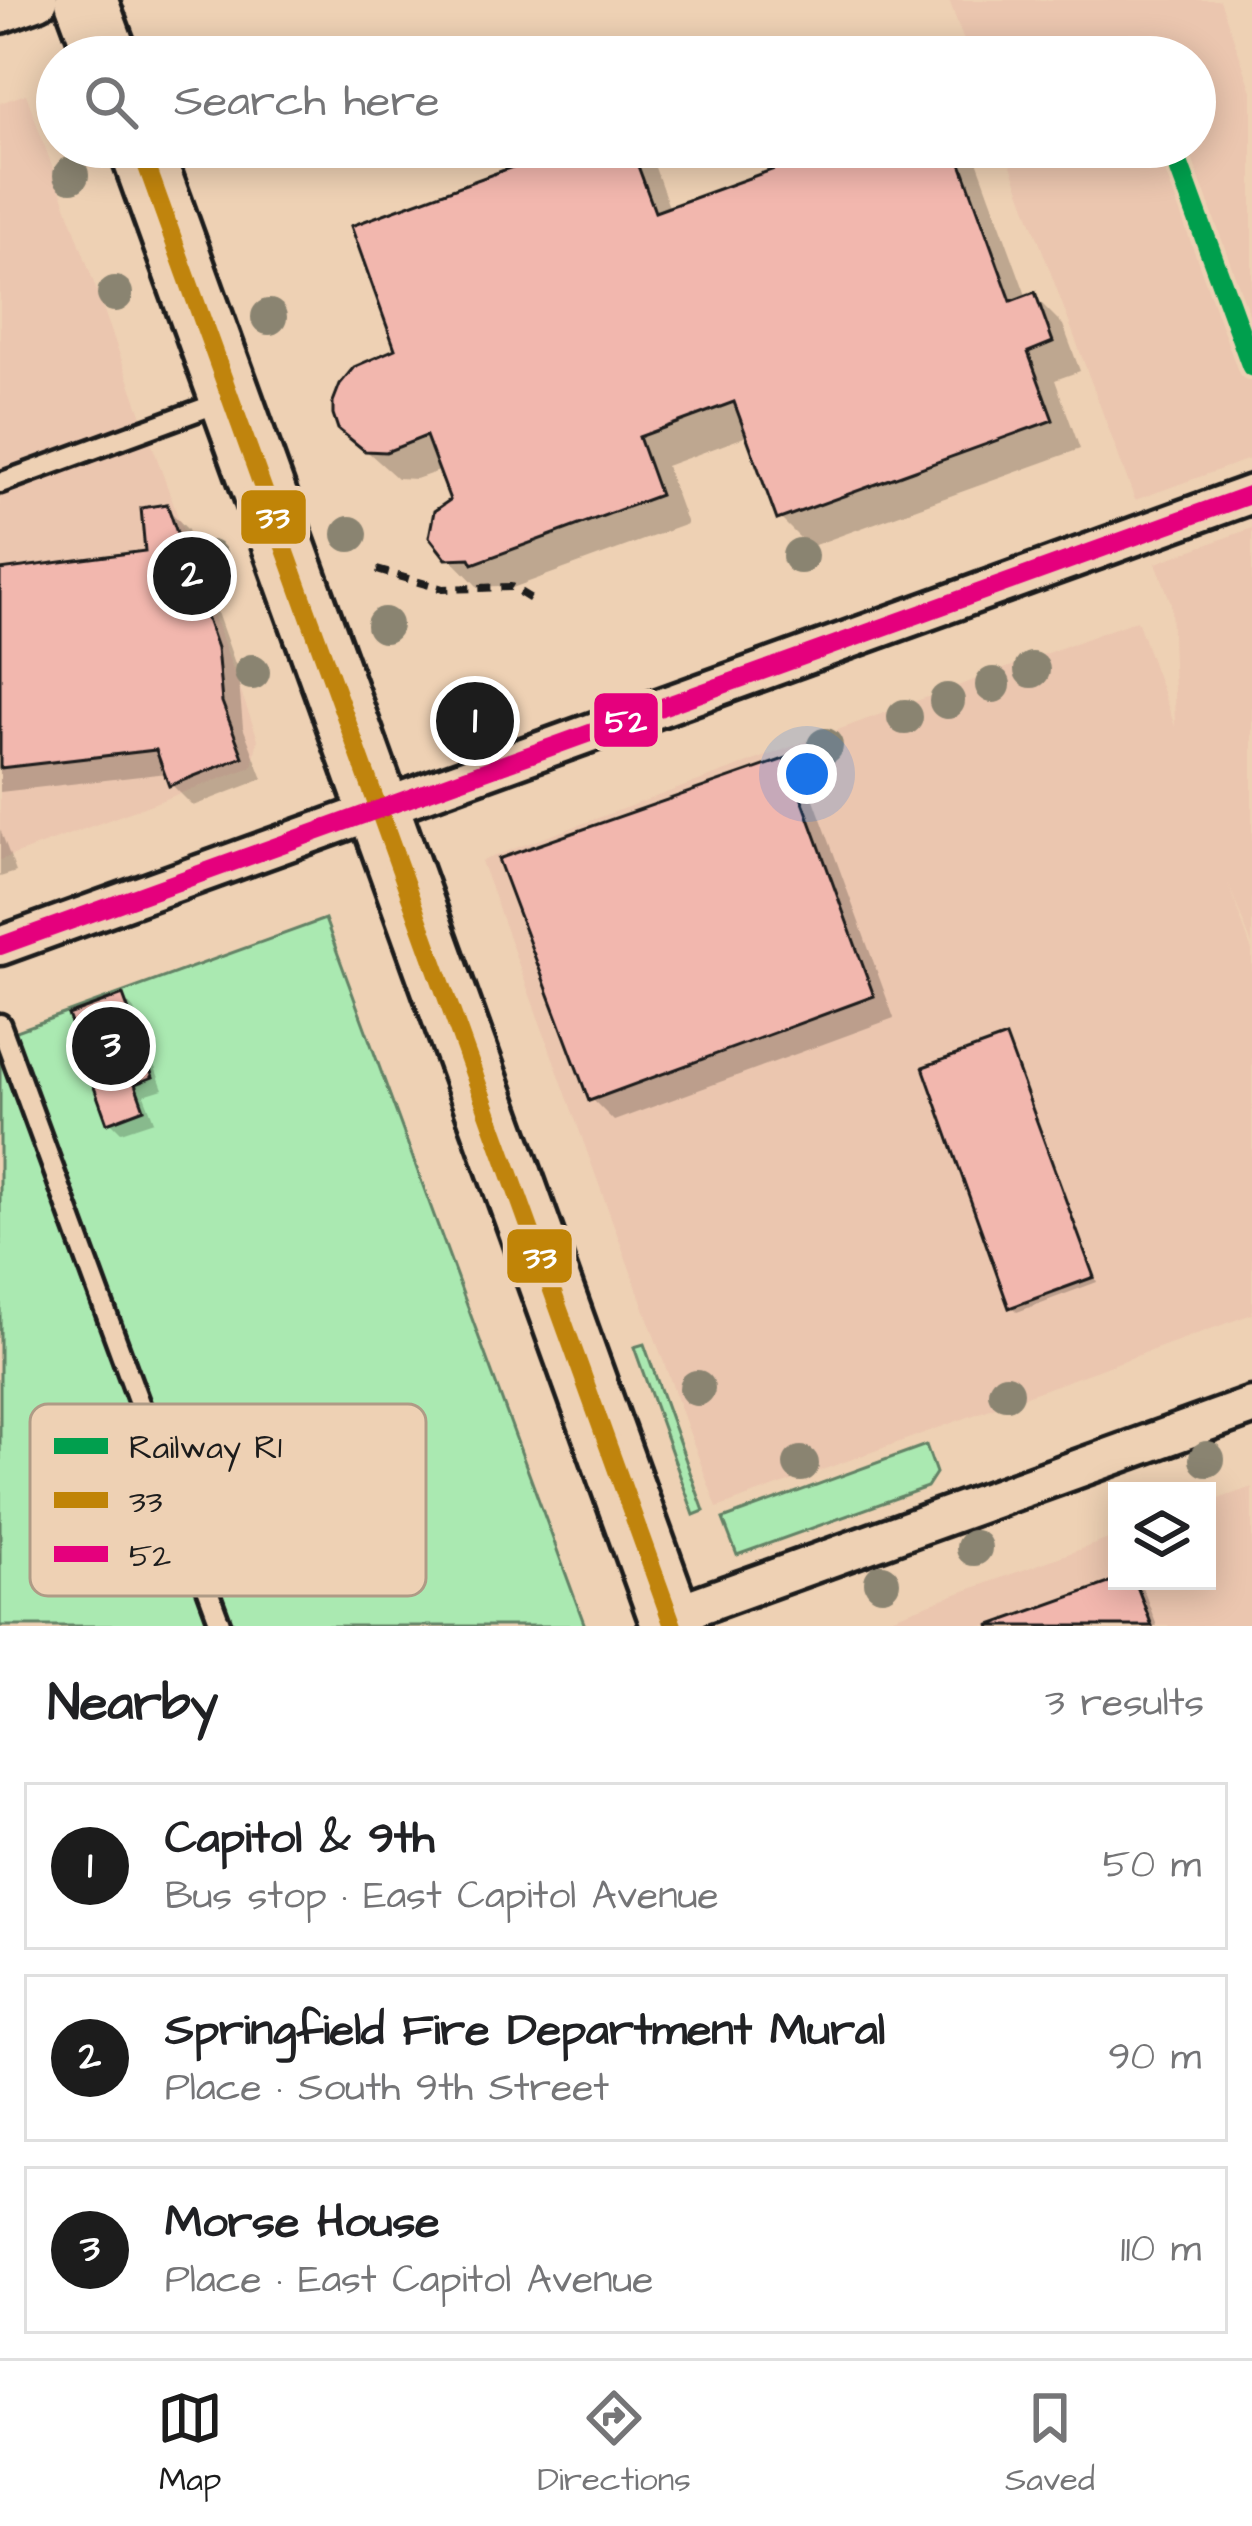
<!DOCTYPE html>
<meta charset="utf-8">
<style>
:root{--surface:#fff;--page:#f2f2f2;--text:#202124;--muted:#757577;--line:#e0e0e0;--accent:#1c1c1c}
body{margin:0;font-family:"Architects Daughter",sans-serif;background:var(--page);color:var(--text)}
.controls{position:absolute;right:36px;bottom:36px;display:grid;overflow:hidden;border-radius:0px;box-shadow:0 6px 30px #0003}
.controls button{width:108px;height:108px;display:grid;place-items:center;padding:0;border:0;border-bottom:3px solid var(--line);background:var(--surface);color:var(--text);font:60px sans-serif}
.you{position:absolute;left:807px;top:774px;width:42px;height:42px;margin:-30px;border:9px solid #fff;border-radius:50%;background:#1a73e8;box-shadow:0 0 0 18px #1a73e833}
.badge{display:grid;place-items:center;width:78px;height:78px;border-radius:50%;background:var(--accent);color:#fff;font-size:39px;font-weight:700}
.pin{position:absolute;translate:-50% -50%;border:6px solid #fff;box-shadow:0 3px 12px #0006}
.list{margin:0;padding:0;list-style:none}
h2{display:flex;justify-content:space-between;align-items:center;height:156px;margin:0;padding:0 48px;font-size:51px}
h2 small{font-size:39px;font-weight:400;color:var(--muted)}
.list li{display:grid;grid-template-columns:78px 1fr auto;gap:36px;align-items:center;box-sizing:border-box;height:168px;margin:0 24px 24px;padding:0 24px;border:3px solid var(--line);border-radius:0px}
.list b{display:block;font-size:45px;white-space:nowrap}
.list p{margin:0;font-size:39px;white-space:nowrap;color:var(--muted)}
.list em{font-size:39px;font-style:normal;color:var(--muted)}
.icon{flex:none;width:66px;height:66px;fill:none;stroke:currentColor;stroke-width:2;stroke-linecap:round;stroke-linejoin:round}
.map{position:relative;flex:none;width:1252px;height:1626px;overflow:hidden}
.search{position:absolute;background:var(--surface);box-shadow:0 6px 30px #0003;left:36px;right:36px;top:36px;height:132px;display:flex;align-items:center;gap:30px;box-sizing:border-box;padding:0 42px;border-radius:66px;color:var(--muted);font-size:45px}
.sheet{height:732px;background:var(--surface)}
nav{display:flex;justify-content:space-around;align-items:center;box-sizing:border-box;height:168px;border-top:3px solid var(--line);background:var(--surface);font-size:33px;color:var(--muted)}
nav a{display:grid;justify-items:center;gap:6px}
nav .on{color:var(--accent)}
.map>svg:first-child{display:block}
.built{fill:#ebc6af}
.green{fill:#aae9b1;stroke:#638266;stroke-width:3}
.shadow{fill:#0003}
.building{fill:#f2b7ae;stroke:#1c1c1c;stroke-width:3}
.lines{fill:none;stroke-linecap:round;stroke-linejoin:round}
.service-casing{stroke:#1c1c1c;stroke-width:27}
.minor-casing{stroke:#1c1c1c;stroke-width:45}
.primary-casing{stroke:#1c1c1c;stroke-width:69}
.path{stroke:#1c1c1c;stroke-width:8;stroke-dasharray:12 9;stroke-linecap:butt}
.service{stroke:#eed1b4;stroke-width:18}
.minor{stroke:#eed1b4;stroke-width:36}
.primary{stroke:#eed1b4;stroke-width:60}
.bus-1-casing{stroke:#eed1b4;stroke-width:27}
.bus-2-casing{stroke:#eed1b4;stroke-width:27}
.bus-1{stroke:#c08407;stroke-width:18}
.bus-2{stroke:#e5007d;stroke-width:18}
.rail-1-casing{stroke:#eed1b4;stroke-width:30}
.rail-1{stroke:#019f4e;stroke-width:21}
.tree{fill:#8a8471}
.key{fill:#eed1b4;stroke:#af9b86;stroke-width:3}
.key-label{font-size:33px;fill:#1c1c1c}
.line-badge{stroke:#eed1b4;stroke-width:4.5}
.badge-label{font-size:33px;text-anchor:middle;font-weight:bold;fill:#fff}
</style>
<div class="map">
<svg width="1252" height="1626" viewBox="0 0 1252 1626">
<rect width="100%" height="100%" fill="#eed1b4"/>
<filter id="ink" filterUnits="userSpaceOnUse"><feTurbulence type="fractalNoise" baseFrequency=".00833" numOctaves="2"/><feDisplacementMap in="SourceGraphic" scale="24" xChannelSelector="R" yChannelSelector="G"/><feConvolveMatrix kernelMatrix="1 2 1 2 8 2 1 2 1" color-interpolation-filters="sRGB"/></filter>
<g filter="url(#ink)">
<path class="built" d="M 949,0 L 1220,0 L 1252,91 L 1252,458 L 1135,500 L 1004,147 L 1195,147 L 1195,57 L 970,57 Z
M 26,94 L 258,739 L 252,767 L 0,860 L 0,103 Z
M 1252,528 L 1252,945 L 1228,883 L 1252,951 L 1252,1314 L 717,1508 L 481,861 L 1137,620 L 1175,726 L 1171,603 L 1156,563 Z
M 1252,1487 L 1252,1626 L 868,1626 L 1117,1536 L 1117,1581 L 1207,1581 L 1207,1503 Z"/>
<path class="green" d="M 325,919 L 585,1626 L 0,1626 L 0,1037 Z
M 644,1344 L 704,1511 L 694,1515 L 634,1347 Z
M 926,1445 L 936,1473 L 927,1487 L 737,1555 L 723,1519 Z"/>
<path class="shadow" d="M 576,147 L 640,147 L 652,159 L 670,210 L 843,147 L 972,147 L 1027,298 L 1034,296 L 1063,325 L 1080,371 L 1055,380 L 1080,449 L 809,547 L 780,518 L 750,435 L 666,466 L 687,524 L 504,591 L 499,586 L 478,587 L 449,557 L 454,501 L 442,470 L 416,479 L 397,478 L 341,428 L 399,351 Z
M 166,507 L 188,530 L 238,672 L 243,727 L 263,779 L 193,806 L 171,784 L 167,773 L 0,792 L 0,573 L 148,554 Z
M 786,761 L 808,783 L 894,1018 L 614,1121 L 592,1099 Z
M 0,829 L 16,872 L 0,877 Z
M 123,998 L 134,1010 L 163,1089 L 144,1095 L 154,1121 L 121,1132 L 110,1121 Z
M 1005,1041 L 1097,1282 L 1017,1312 L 1012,1307 Z
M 1122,1581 L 1135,1581 L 1143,1589 L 1157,1626 L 997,1626 Z"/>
<path class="building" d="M 567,147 L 631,147 L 655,212 L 835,147 L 955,147 L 1011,301 L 1035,292 L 1053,342 L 1028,352 L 1053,420 L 777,520 L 734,402 L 639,437 L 660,495 L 473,564 L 470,558 L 446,559 L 429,537 L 434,511 L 450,500 L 426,436 L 386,452 L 365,451 L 338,429 L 333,414 L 333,402 L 340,384 L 354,367 L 395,349 L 351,226 Z
M 167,504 L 217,648 L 222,702 L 243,757 L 169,786 L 156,750 L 0,768 L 0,570 L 145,551 L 141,508 Z
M 787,758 L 874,996 L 589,1101 L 498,859 Z
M 123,995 L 153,1077 L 135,1084 L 144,1109 L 107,1123 L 68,1015 Z
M 1006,1037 L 1094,1277 L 1009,1308 L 923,1067 Z
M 1117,1580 L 1135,1581 L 1152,1626 L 988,1626 Z"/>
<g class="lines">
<defs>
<path id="service" d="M 0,483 L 221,402
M 0,1024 L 221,1626"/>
<path id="minor" d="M 0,14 L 39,0
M 0,946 L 1252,494
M 669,1616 L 1252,1406"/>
<path id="primary" d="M 86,0 L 107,57
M 140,147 L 673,1626"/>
</defs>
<use href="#service" class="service-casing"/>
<use href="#minor" class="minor-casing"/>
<use href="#primary" class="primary-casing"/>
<path class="path" d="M 377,570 L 443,589 L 511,587 L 536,602"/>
<use href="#service" class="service"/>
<use href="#minor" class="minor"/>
<use href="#primary" class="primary"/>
<defs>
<path id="bus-1" d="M 140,147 L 673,1626"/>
<path id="bus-2" d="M 0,946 L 1252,494"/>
</defs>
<use href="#bus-1" class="bus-1-casing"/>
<use href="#bus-2" class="bus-2-casing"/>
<use href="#bus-1" class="bus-1"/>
<use href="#bus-2" class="bus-2"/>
<defs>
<path id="rail-1" d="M 1172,147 L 1252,366"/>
</defs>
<use href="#rail-1" class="rail-1-casing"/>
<use href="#rail-1" class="rail-1"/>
</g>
<g class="tree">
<circle cx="71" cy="175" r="18"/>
<circle cx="115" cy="294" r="18"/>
<circle cx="269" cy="317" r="18"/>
<circle cx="350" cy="534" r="18"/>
<circle cx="800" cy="556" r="18"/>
<circle cx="210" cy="558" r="18"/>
<circle cx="384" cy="625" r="18"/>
<circle cx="1032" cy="670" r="18"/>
<circle cx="252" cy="672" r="18"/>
<circle cx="993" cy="685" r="18"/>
<circle cx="947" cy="701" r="18"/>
<circle cx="905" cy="717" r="18"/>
<circle cx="825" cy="746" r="18"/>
<circle cx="697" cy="1388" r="18"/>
<circle cx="1006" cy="1392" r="18"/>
<circle cx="1207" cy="1459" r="18"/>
<circle cx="801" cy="1464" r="18"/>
<circle cx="974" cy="1548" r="18"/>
<circle cx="882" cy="1582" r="18"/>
</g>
</g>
<rect x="30" y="1404" width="396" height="192" rx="18" class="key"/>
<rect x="54" y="1438" width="54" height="16" fill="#019f4e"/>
<rect x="54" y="1492" width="54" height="16" fill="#c08407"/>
<rect x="54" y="1546" width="54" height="16" fill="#e5007d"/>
<g class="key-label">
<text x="129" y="1458">Railway R1</text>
<text x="129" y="1512">33</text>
<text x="129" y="1566">52</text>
</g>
<g class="line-badge">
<rect x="239" y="488" width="69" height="58" rx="12" fill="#c08407"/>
<rect x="592" y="691" width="68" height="58" rx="12" fill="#e5007d"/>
<rect x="505" y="1227" width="69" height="58" rx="12" fill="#c08407"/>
</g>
<g class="badge-label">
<text x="273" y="528">33</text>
<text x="626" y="732">52</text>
<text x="540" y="1268">33</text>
</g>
</svg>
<div class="controls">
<button><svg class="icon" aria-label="layers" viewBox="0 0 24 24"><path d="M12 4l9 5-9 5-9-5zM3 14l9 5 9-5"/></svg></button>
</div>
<div class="you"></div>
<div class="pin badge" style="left:475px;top:721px">1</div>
<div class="pin badge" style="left:192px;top:576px">2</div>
<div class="pin badge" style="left:111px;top:1046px">3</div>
<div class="search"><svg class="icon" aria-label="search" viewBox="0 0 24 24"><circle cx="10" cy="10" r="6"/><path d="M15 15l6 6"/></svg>Search here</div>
</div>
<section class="sheet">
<h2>Nearby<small>3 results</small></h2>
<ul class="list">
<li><span class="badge">1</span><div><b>Capitol &amp; 9th</b><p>Bus stop · East Capitol Avenue</p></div><em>50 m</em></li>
<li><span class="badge">2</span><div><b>Springfield Fire Department Mural</b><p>Place · South 9th Street</p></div><em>90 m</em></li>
<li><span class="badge">3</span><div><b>Morse House</b><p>Place · East Capitol Avenue</p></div><em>110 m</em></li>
</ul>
</section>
<nav>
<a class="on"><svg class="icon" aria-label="map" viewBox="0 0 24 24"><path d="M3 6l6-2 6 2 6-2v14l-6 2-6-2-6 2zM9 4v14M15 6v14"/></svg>Map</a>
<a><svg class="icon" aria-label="directions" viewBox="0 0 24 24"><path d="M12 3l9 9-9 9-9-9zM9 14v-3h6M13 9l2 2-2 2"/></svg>Directions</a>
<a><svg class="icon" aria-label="saved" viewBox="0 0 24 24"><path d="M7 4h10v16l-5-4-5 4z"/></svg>Saved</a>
</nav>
